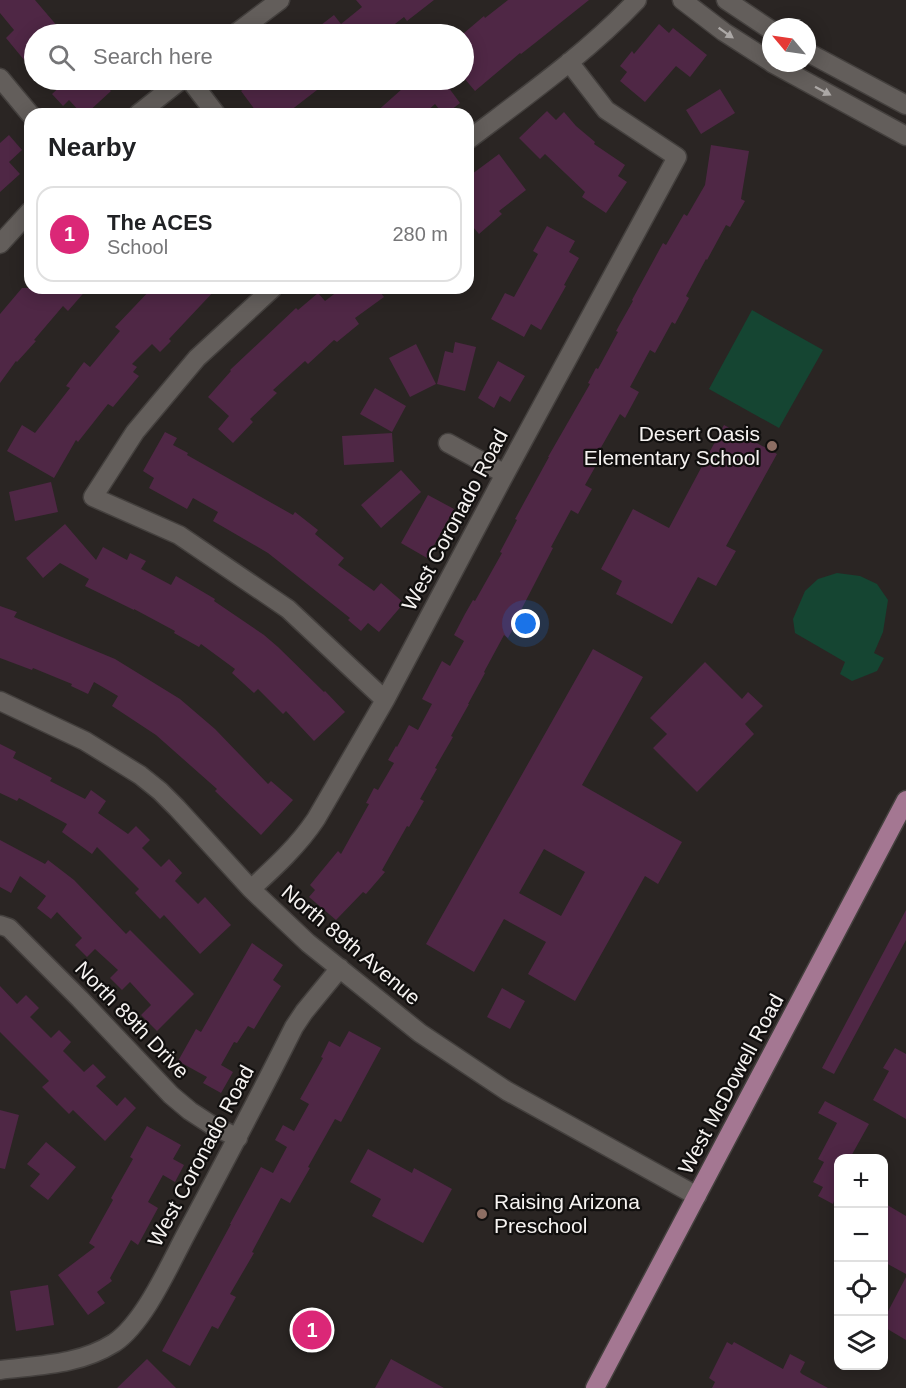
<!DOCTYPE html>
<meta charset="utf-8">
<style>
:root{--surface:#fff;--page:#f2f2f2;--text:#202124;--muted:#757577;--line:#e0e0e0;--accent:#db2777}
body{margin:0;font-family:Arial,sans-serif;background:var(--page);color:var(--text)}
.controls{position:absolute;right:18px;bottom:18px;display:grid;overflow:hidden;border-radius:12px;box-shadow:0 3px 15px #0003}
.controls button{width:54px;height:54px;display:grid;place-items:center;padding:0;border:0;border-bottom:2px solid var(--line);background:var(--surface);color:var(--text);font:30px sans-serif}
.compass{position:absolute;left:762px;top:18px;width:54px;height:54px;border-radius:50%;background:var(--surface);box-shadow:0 3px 15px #0003;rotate:299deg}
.you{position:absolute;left:526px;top:624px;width:21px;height:21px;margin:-15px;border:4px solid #fff;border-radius:50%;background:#1a73e8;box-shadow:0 0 0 9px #1a73e833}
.badge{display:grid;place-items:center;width:39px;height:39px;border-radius:50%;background:var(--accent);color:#fff;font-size:20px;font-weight:700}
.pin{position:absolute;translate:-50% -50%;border:3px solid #fff;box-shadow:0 2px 6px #0006}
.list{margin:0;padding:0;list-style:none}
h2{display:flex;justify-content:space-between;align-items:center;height:78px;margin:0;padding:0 24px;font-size:26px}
h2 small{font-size:20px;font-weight:400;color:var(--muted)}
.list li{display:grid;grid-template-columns:39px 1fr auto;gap:18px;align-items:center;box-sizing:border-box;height:96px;margin:0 12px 12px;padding:0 12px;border:2px solid var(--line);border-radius:18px}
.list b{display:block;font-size:22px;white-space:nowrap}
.list p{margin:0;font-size:20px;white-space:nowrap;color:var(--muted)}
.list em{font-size:20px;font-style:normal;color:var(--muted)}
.icon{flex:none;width:33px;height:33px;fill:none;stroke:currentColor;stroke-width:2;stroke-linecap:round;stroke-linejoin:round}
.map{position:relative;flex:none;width:906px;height:1388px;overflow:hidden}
.search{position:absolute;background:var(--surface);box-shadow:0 3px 15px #0003;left:24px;top:24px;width:450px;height:66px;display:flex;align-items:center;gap:15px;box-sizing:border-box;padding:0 21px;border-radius:33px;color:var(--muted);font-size:22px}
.panel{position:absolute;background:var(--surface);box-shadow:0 3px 15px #0003;left:24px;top:108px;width:450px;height:186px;border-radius:18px}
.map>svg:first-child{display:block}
.green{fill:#154532}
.building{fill:#4f2745;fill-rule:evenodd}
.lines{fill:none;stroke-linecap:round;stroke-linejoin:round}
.minor-casing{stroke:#44403e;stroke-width:21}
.tertiary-casing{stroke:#44403e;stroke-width:21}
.primary-casing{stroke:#44403e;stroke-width:21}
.minor{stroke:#635e5b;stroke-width:18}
.tertiary{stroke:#635e5b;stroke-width:18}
.primary{stroke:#a47792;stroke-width:18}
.oneway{fill:#aca8a6}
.education-dot{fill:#8d6e63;stroke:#110f0e;stroke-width:2}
.labels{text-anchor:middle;stroke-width:4.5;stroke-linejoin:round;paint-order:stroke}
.poi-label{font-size:21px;fill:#f6f3f1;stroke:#110f0e;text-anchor:end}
.street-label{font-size:21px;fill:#f6f3f1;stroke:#110f0e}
</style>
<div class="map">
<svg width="906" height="1388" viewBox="0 0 906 1388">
<rect width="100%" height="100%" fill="#2a2523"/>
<path class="green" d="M 752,310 L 823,350 L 779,428 L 709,389 Z
M 837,573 L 860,576 L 877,584 L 888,600 L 883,632 L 874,653 L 884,658 L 877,671 L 852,681 L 840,674 L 845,662 L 795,633 L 793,619 L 805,591 L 818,579 Z"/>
<path class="building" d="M 0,0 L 35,0 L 64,34 L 34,34 L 34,72 L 6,38 L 14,30 L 0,13 Z
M 356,0 L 434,0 L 407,21 L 404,17 L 382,34 L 327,34 L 321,25 L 334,15 L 341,24 L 362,7 Z
M 508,0 L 589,0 L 535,43 L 521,54 L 520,53 L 475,91 L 464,78 L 464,33 L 484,16 L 485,18 Z
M 659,24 L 669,33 L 673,28 L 707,55 L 690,77 L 676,66 L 645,102 L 620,81 L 627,72 L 620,66 L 632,51 L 634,54 Z
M 67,80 L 100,80 L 111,91 L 86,114 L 82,114 L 69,100 L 63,106 L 52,94 Z
M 256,80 L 329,80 L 316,89 L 317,90 L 286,114 L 258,114 L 241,91 Z
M 412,80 L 443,80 L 460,103 L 446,114 L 443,114 L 435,104 L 424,114 L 374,114 Z
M 720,89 L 735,113 L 701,134 L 686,110 Z
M 547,111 L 556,120 L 564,112 L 576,126 L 595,142 L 594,144 L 625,165 L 618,176 L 627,182 L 606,213 L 582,197 L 585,192 L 545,154 L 540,159 L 519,138 Z
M 9,135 L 22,150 L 9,162 L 20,174 L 0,192 L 0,143 Z
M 711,145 L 749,151 L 741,199 L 745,201 L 730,227 L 726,225 L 707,260 L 706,259 L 686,296 L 689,298 L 675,324 L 672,322 L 655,353 L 650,350 L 630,387 L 639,392 L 625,418 L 620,414 L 599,451 L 603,453 L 585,485 L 592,489 L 578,514 L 571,510 L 551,547 L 553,548 L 520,612 L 522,613 L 508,638 L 504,635 L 484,672 L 485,673 L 468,704 L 469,704 L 451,736 L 453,737 L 435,768 L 437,769 L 420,799 L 424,801 L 409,827 L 407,826 L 382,870 L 385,872 L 366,894 L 363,892 L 336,920 L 309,897 L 315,890 L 310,885 L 338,851 L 341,854 L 369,804 L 366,803 L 374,788 L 378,790 L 394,763 L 388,760 L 396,746 L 397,747 L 409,725 L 418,730 L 432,704 L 422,699 L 442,661 L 450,666 L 464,641 L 454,635 L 465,614 L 473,600 L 475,601 L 502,553 L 500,552 L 517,520 L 515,519 L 549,457 L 548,457 L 590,384 L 588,383 L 596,368 L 598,369 L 618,332 L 616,331 L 633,301 L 632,300 L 663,243 L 666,245 L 684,214 L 687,216 L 705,185 Z
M 499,154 L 526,190 L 499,211 L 502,214 L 479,234 L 468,221 L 468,177 Z
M 547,226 L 575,241 L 569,252 L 579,258 L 564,285 L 566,286 L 541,330 L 531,324 L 524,337 L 491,319 L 505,293 L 514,297 L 538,254 L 533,251 Z
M 22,288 L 88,288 L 68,311 L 63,306 L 34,340 L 36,341 L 17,362 L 16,361 L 0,383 L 0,314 Z
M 152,288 L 217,288 L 169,339 L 171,341 L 160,352 L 152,344 L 132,364 L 137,367 L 133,372 L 139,376 L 113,407 L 108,404 L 78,442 L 76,440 L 54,478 L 7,451 L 22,425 L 35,433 L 70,388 L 66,386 L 84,362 L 90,367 L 120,331 L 115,327 Z
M 342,288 L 377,288 L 384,297 L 355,318 L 359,324 L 337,342 L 334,340 L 308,364 L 305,361 L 273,390 L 277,393 L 250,419 L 253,422 L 233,443 L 218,429 L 229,416 L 208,397 L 231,371 L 230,370 L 296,308 L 298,310 L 318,293 L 325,301 Z
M 455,342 L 476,347 L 465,391 L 437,384 L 445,351 L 453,353 Z
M 416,344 L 436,384 L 410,397 L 389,358 Z
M 498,361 L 525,376 L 510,402 L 500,396 L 494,408 L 478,398 Z
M 375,388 L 406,406 L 392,432 L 360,414 Z
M 724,425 L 777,454 L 726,546 L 736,551 L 716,586 L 698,577 L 672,624 L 616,594 L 622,581 L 601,569 L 633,509 L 669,528 Z
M 165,432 L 177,438 L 173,445 L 188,453 L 187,455 L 293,515 L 295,512 L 318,530 L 315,534 L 344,558 L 338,565 L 374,591 L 381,583 L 404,603 L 379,632 L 368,623 L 361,631 L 348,620 L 350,618 L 268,553 L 213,521 L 218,512 L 193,498 L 187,509 L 149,488 L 154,478 L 143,471 Z
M 392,433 L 394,462 L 344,465 L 342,436 Z
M 401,470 L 421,492 L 381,528 L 361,505 Z
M 51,482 L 58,512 L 15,521 L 9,492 Z
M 428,495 L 454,509 L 427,558 L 401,543 Z
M 65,524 L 96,560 L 103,547 L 127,560 L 130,553 L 146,561 L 141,569 L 171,585 L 176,576 L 215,599 L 214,601 L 264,635 L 278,647 L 324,692 L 325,691 L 345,712 L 314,741 L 286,711 L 283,714 L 258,689 L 254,693 L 232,673 L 235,669 L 201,644 L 199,647 L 174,633 L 175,631 L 134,609 L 134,610 L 85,586 L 89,579 L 60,563 L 43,578 L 26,558 Z
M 0,606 L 17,612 L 14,617 L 115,659 L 180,699 L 215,729 L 268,784 L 271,781 L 293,800 L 261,835 L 215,791 L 217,789 L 156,735 L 112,706 L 118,696 L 94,682 L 88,694 L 71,686 L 72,684 L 33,668 L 32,670 L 0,658 Z
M 593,649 L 643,677 L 582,785 L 682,842 L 658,884 L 645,876 L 575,1001 L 528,974 L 546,942 L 504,919 L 474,972 L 426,944 ZM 544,849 L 585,872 L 561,916 L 519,893 Z
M 705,662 L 742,699 L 748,692 L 763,706 L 745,724 L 754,734 L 697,792 L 653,748 L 667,734 L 650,718 Z
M 0,744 L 16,752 L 13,758 L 52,778 L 50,781 L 85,799 L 91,790 L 106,801 L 98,813 L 128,834 L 136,826 L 150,840 L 142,848 L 161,867 L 169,859 L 182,873 L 175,881 L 198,904 L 205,897 L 231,925 L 200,954 L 164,915 L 160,919 L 135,893 L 139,889 L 97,847 L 92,854 L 62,832 L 67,824 L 19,798 L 17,801 L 0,793 Z
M 0,840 L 45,864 L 48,860 L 74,880 L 126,934 L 130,930 L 194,994 L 157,1031 L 141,1015 L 151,1005 L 130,982 L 122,990 L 110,978 L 118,970 L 95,949 L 87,957 L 75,945 L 82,938 L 57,912 L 51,919 L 37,908 L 46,896 L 20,876 L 11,893 L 0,887 Z
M 906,910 L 906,940 L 834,1074 L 822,1068 Z
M 252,943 L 283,965 L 273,980 L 281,986 L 268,1006 L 254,1029 L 248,1026 L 237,1043 L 234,1042 L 221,1065 L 233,1072 L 221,1093 L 203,1083 L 207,1077 L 178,1061 L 196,1029 L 201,1032 Z
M 0,986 L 17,1004 L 26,995 L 39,1008 L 30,1017 L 51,1038 L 59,1030 L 71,1042 L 63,1051 L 84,1072 L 93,1064 L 106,1077 L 96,1086 L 117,1106 L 125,1097 L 136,1108 L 105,1141 L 73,1110 L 69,1114 L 42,1087 L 49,1081 L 0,1032 Z
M 502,988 L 525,1001 L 510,1029 L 487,1017 Z
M 349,1031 L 381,1048 L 341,1122 L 335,1119 L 308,1167 L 310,1168 L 290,1203 L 281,1198 L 252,1252 L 254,1253 L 230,1294 L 236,1297 L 218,1329 L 212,1326 L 190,1366 L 162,1351 L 231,1224 L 230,1224 L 261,1167 L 273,1173 L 287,1147 L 275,1140 L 283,1125 L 294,1131 L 309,1104 L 300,1099 L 323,1058 L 321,1057 L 329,1041 L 340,1047 Z
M 895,1048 L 906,1054 L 906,1119 L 873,1100 L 889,1071 L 883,1068 Z
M 825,1101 L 869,1124 L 850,1158 L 838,1158 L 838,1204 L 834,1201 L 833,1204 L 818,1196 L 823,1187 L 813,1182 L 824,1162 L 818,1159 L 837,1123 L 818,1113 Z
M 0,1110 L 19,1115 L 5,1169 L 0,1168 Z
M 147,1126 L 181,1145 L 173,1159 L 184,1165 L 175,1182 L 163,1175 L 148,1202 L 158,1208 L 138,1245 L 131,1240 L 110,1278 L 112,1281 L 97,1292 L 105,1303 L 88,1315 L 58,1275 L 95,1247 L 89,1243 L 113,1200 L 111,1198 L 133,1159 L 130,1157 Z
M 46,1142 L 76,1167 L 48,1200 L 30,1186 L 40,1174 L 27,1164 Z
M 368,1149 L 412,1173 L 414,1168 L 452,1189 L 423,1243 L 372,1216 L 381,1199 L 350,1182 Z
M 884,1203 L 906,1216 L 906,1274 L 884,1262 Z
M 906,1277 L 906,1340 L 884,1327 L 884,1319 Z
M 48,1285 L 54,1325 L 16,1331 L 10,1291 Z
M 727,1342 L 732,1345 L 734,1342 L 783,1369 L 790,1354 L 805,1362 L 800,1372 L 802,1374 L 828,1388 L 712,1388 L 715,1382 L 709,1378 Z
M 147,1359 L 176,1388 L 117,1388 Z
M 391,1359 L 444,1388 L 375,1388 Z"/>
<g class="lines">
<defs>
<path id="minor" d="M 235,34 L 280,0
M 0,78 L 30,114
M 190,80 L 216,114
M 138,114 L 181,80
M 468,140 C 526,96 587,53 637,0
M 0,244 L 30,211
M 273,288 L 197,358 L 135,432 L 93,497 L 179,535 L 288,609 L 385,700
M 448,443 L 505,474
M 0,701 L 85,741 L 140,775 L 160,791 L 177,808 L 251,889 L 308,943 L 420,1033 L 507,1091 L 697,1196
M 251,889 C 275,867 298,846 316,819 L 385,700 L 505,474 L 677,157 L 606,110 L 569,62
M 0,925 L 9,928 L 80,999 L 171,1095 L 190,1111 L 210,1124 L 238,1138
M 0,1370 C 40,1365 79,1365 114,1343 C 144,1323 169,1266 186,1234 C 223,1165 259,1097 294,1027 L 304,1012 L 340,968"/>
<path id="tertiary" d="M 682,0 L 724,32 L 771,62
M 726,0 L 771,30
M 807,52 L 906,105
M 772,63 L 906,136"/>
<path id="primary" d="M 595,1388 L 906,800"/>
</defs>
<use href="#minor" class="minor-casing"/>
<use href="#tertiary" class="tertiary-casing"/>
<use href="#primary" class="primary-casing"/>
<use href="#minor" class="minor"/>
<use href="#tertiary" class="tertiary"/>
<use href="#primary" class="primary"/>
</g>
<defs><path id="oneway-solid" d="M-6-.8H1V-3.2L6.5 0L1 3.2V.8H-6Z" transform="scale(1.5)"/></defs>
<g class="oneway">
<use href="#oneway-solid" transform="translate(726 33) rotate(35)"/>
<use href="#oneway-solid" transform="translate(823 91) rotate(28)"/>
</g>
<g class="education-dot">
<circle cx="772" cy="446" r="6"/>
<circle cx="482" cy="1214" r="6"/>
</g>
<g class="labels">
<g class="poi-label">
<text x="760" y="441">Desert Oasis<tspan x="760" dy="24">Elementary School</tspan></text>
<text x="494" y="1209" text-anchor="start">Raising Arizona<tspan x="494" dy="24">Preschool</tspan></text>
</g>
<g class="street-label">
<text transform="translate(455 520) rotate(-62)" y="7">West Coronado Road</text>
<text transform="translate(351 945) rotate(40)" y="7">North 89th Avenue</text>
<text transform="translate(132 1020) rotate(46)" y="7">North 89th Drive</text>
<text transform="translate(731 1084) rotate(-62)" y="7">West McDowell Road</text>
<text transform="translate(201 1156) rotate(-62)" y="7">West Coronado Road</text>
</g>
</g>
</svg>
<div class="controls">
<button>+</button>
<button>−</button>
<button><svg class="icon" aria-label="locate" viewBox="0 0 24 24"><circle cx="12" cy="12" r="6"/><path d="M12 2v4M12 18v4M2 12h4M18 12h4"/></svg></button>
<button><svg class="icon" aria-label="layers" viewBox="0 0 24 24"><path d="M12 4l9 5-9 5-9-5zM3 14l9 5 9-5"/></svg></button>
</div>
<svg class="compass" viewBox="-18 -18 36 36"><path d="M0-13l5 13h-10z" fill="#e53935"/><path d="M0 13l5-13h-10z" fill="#757577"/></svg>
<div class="you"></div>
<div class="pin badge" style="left:312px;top:1330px">1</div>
<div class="search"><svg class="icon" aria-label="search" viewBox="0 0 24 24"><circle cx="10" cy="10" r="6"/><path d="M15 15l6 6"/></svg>Search here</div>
<section class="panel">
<h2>Nearby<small></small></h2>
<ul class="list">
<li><span class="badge">1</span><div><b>The ACES</b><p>School</p></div><em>280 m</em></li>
</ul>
</section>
</div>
